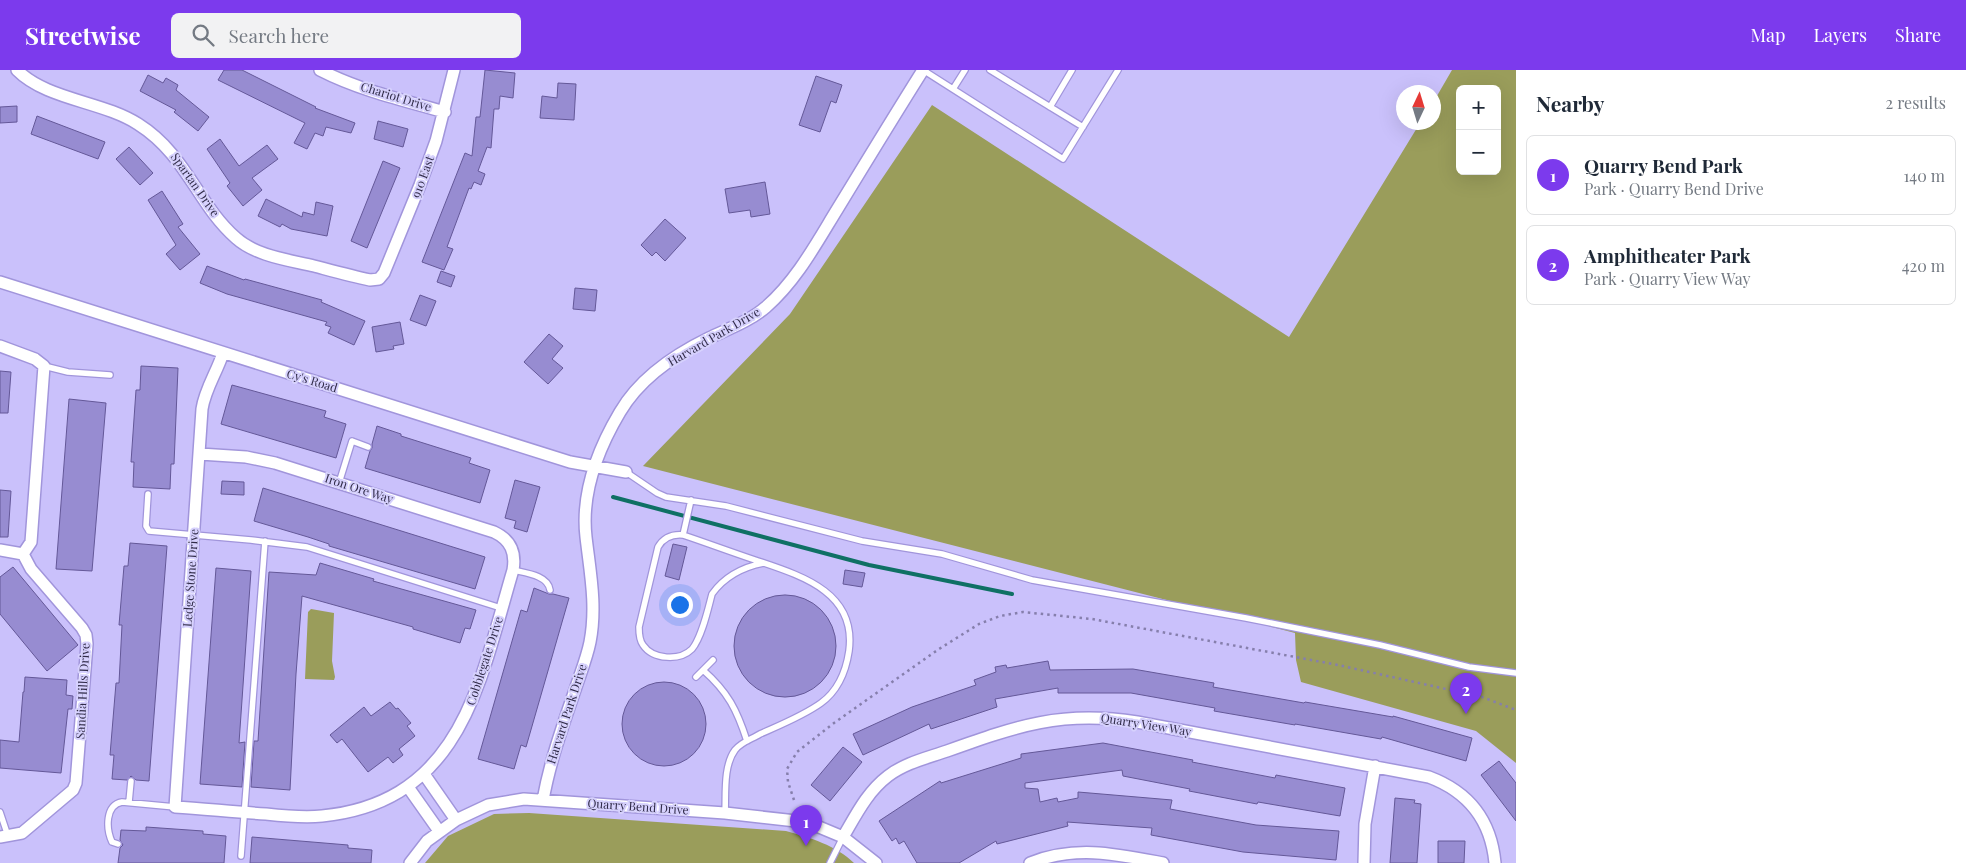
<!DOCTYPE html>
<meta charset="utf-8">
<style>
:root{--surface:#fff;--page:#f2f2f3;--text:#1f2937;--muted:#747a83;--line:#e0e1e3;--accent:#7c3aed}
body{margin:0;font-family:"Playfair Display",serif;background:var(--page);color:var(--text)}
.controls{position:absolute;right:15px;top:15px;display:grid;overflow:hidden;border-radius:8px;box-shadow:0 5px 20px #0002}
.controls button{width:45px;height:45px;display:grid;place-items:center;padding:0;border:0;border-bottom:1px solid var(--line);background:var(--surface);color:var(--text);font:25px sans-serif}
.compass{position:absolute;left:1396px;top:15px;width:45px;height:45px;border-radius:50%;background:var(--surface);box-shadow:0 5px 20px #0002;rotate:4deg}
.you{position:absolute;left:679px;top:534px;width:18px;height:18px;margin:-12px;border:4px solid #fff;border-radius:50%;background:#1a73e8;box-shadow:0 0 0 8px #1a73e833}
.badge{display:grid;place-items:center;width:32px;height:32px;border-radius:50%;background:var(--accent);color:#fff;font-size:16px;font-weight:700}
.pin{position:absolute;translate:-50% -41px;filter:drop-shadow(0 1px 2px #0008)}
.pin::after{content:'';position:absolute;top:26px;width:18px;height:15px;background:inherit;clip-path:polygon(0 0,100% 0,50% 100%)}
.list{margin:0;padding:0;list-style:none}
h2{display:flex;justify-content:space-between;align-items:center;height:65px;margin:0;padding:0 20px;font-size:21px}
h2 small{font-size:16px;font-weight:400;color:var(--muted)}
.list li{display:grid;grid-template-columns:32px 1fr auto;gap:15px;align-items:center;box-sizing:border-box;height:80px;margin:0 10px 10px;padding:0 10px;border:1px solid var(--line);border-radius:8px}
.list b{display:block;font-size:19px;white-space:nowrap}
.list p{margin:0;font-size:16px;white-space:nowrap;color:var(--muted)}
.list em{font-size:16px;font-style:normal;color:var(--muted)}
.icon{flex:none;width:28px;height:28px;fill:none;stroke:currentColor;stroke-width:2;stroke-linecap:round;stroke-linejoin:round}
.map{position:relative;flex:none;width:1516px;height:793px;overflow:hidden}
header{display:flex;align-items:center;gap:30px;box-sizing:border-box;height:70px;padding:0 25px;background:var(--accent);color:#fff}
header strong{font-size:24px}
nav{display:flex;gap:28px;margin-inline-start:auto;font-size:18px}
.search{width:350px;height:45px;background:var(--page);display:flex;align-items:center;gap:12px;box-sizing:border-box;padding:0 18px;border-radius:8px;color:var(--muted);font-size:19px}
main{display:flex}
aside{flex:1;background:var(--surface)}
.map>svg:first-child{display:block}
.green{fill:#9a9d5b;fill-rule:evenodd}
.lines{fill:none;stroke-linecap:round;stroke-linejoin:round}
.stream{stroke:#0f7064;stroke-width:4}
.building{fill:#978cd1;stroke:#645898}
.service-casing{stroke:#a195db;stroke-width:8}
.minor-casing{stroke:#a195db;stroke-width:14}
.path{stroke:#867fac;stroke-width:2.5;stroke-dasharray:2.5 4;stroke-linecap:butt}
.service{stroke:#fff;stroke-width:5.5}
.minor{stroke:#fff;stroke-width:11}
.labels{text-anchor:middle;stroke-width:4;stroke-linejoin:round;paint-order:stroke}
.street-label{font-size:12px;fill:#302b48;stroke:#d6d1fd}
</style>
<header>
<strong>Streetwise</strong>
<div class="search"><svg class="icon" aria-label="search" viewBox="0 0 24 24"><circle cx="10" cy="10" r="6"/><path d="M15 15l6 6"/></svg>Search here</div>
<nav><a>Map</a><a>Layers</a><a>Share</a></nav>
</header>
<main>
<div class="map">
<svg width="1516" height="793" viewBox="0 0 1516 793">
<rect width="100%" height="100%" fill="#cac1fb"/>
<path class="green" d="M 1452,0 L 1516,0 L 1516,693 L 1476,661 L 1301,612 L 1296,590 L 1295,563 L 643,396 L 790,244 L 932,35 L 1289,267 L 1420,53 L 1434,52 L 1434,31 ZM 1460,19 L 1497,19 L 1497,101 L 1460,101 Z
M 311,539 L 334,543 L 332,591 L 335,607 L 334,610 L 305,609 L 308,542 Z
M 529,743 L 786,761 C 809,767 837,776 854,793 L 425,793 L 448,766 L 494,744 Z"/>
<g class="lines">
<path class="stream" d="M 613,427 L 869,495 L 1012,524"/>
</g>
<path class="building" d="M 224,0 L 242,0 L 316,37 L 315,38 L 355,53 L 351,63 L 326,57 L 323,66 L 315,63 L 307,79 L 294,73 L 305,53 L 218,10 Z
M 485,0 L 515,3 L 513,28 L 500,26 L 499,39 L 494,39 L 491,78 L 487,77 L 478,101 L 485,104 L 481,115 L 474,112 L 471,119 L 469,118 L 447,177 L 453,179 L 444,200 L 422,192 L 465,83 L 472,86 L 476,47 L 480,47 Z
M 148,5 L 163,13 L 166,8 L 178,15 L 176,20 L 209,47 L 198,61 L 174,42 L 176,40 L 140,21 Z
M 816,6 L 842,15 L 836,33 L 831,31 L 820,62 L 799,55 Z
M 558,13 L 576,14 L 574,50 L 540,48 L 542,26 L 557,28 Z
M 17,36 L 17,52 L 0,53 L 0,37 Z
M 37,46 L 105,72 L 98,89 L 31,64 Z
M 378,51 L 408,59 L 403,77 L 374,69 Z
M 220,69 L 239,96 L 267,75 L 278,89 L 252,108 L 262,120 L 243,136 L 227,116 L 230,113 L 207,79 Z
M 129,77 L 153,103 L 140,115 L 116,89 Z
M 383,91 L 400,98 L 367,178 L 351,171 Z
M 765,112 L 770,144 L 751,147 L 750,140 L 729,143 L 725,119 Z
M 162,121 L 183,154 L 178,157 L 200,184 L 180,200 L 166,184 L 176,175 L 148,130 Z
M 266,129 L 302,147 L 303,142 L 314,145 L 316,132 L 333,136 L 327,166 L 291,159 L 282,154 L 280,157 L 258,146 Z
M 665,149 L 686,168 L 665,191 L 656,182 L 652,186 L 641,175 Z
M 207,196 L 244,210 L 245,209 L 322,230 L 321,232 L 365,251 L 354,275 L 328,263 L 331,257 L 325,255 L 327,252 L 227,224 L 200,213 Z
M 441,201 L 455,206 L 451,217 L 437,212 Z
M 575,218 L 597,220 L 595,241 L 573,239 Z
M 420,225 L 436,231 L 426,256 L 410,250 Z
M 400,252 L 404,274 L 393,276 L 394,279 L 376,282 L 372,257 Z
M 549,264 L 563,276 L 552,289 L 563,298 L 548,314 L 524,292 Z
M 141,296 L 178,298 L 174,394 L 171,394 L 170,419 L 133,417 L 134,392 L 131,392 L 136,320 L 140,320 Z
M 0,301 L 11,302 L 8,343 L 0,343 Z
M 232,315 L 326,341 L 324,347 L 346,354 L 336,388 L 221,354 Z
M 69,329 L 106,333 L 92,501 L 56,499 Z
M 377,356 L 401,364 L 401,366 L 471,388 L 469,393 L 490,400 L 480,433 L 365,398 L 370,381 L 372,378 L 372,374 Z
M 515,410 L 540,417 L 527,462 L 514,458 L 516,451 L 505,448 Z
M 222,411 L 244,412 L 244,425 L 221,424 Z
M 263,418 L 485,487 L 475,519 L 329,476 L 329,474 L 308,467 L 254,451 Z
M 0,420 L 11,421 L 8,467 L 0,467 Z
M 130,473 L 167,476 L 149,711 L 136,710 L 131,706 L 127,710 L 112,709 L 114,685 L 110,685 L 116,613 L 119,613 L 122,555 L 119,555 L 124,496 L 128,496 Z
M 673,474 L 687,477 L 679,510 L 665,506 Z
M 320,493 L 374,509 L 373,511 L 476,540 L 470,559 L 465,558 L 460,573 L 413,559 L 413,557 L 302,526 L 296,604 L 290,720 L 251,717 L 254,671 L 258,671 L 269,502 L 316,505 Z
M 13,497 L 78,575 L 47,601 L 0,544 L 0,507 Z
M 216,498 L 251,501 L 239,673 L 245,672 L 242,717 L 200,714 Z
M 845,500 L 865,503 L 862,517 L 843,514 Z
M 534,518 L 549,524 L 553,524 L 569,528 L 526,677 L 521,675 L 514,699 L 478,689 L 521,540 L 527,542 Z
M734 576a51 51 0 1 1 102 0a51 51 0 1 1-102 0Z
M 1048,591 L 1050,600 L 1133,599 L 1214,613 L 1213,617 L 1304,633 L 1305,632 L 1393,647 L 1393,646 L 1472,668 L 1466,691 L 1382,667 L 1381,669 L 1295,654 L 1295,655 L 1214,641 L 1215,638 L 1131,623 L 1058,623 L 1058,618 L 995,629 L 997,637 L 931,659 L 929,654 L 863,685 L 853,664 L 912,637 L 976,615 L 974,610 L 996,602 L 995,597 L 1006,595 L 1007,598 Z
M 25,607 L 67,610 L 66,625 L 73,626 L 72,639 L 68,639 L 61,703 L 0,698 L 0,670 L 19,672 L 23,622 L 24,622 Z
M622 654a42 42 0 1 1 84 0a42 42 0 1 1-84 0Z
M 390,632 L 396,639 L 398,638 L 411,653 L 407,656 L 415,666 L 399,679 L 403,685 L 393,693 L 388,687 L 368,702 L 342,669 L 337,673 L 330,665 L 364,637 L 371,646 Z
M 1103,673 L 1193,690 L 1192,692 L 1275,708 L 1276,705 L 1345,718 L 1340,746 L 1258,732 L 1257,734 L 1189,721 L 1190,719 L 1123,706 L 1122,700 L 1025,713 L 1025,718 L 1038,719 L 1040,732 L 1057,728 L 1058,732 L 1078,728 L 1078,722 L 1172,730 L 1170,739 L 1256,755 L 1339,761 L 1336,790 L 1243,782 L 1151,765 L 1152,758 L 1067,752 L 1068,756 L 997,774 L 996,771 L 959,793 L 917,793 L 904,771 L 899,774 L 896,768 L 892,771 L 879,751 L 940,711 L 941,713 L 1021,688 L 1021,684 Z
M 843,677 L 862,692 L 830,731 L 811,715 Z
M 1499,691 L 1516,713 L 1516,751 L 1481,705 Z
M 1395,728 L 1415,730 L 1414,733 L 1421,734 L 1417,793 L 1390,793 Z
M 146,757 L 203,761 L 203,764 L 226,766 L 224,793 L 118,793 L 120,778 L 123,775 L 120,770 L 121,760 L 146,761 Z
M 252,767 L 348,775 L 348,778 L 372,780 L 371,793 L 250,793 Z
M 1438,771 L 1465,771 L 1464,793 L 1438,793 Z"/>
<g class="lines">
<defs>
<path id="service" d="M 923,0 L 1063,89 L 1118,0
M 990,0 L 1083,57
M 953,19 L 965,0
M 1050,37 L 1072,0
M 44,296 L 68,302 L 110,305
M 626,402 L 657,423 L 666,427 L 726,436 L 862,471 L 942,484 L 1032,510 L 1246,548 L 1380,575 L 1469,597 L 1516,603
M 339,413 L 352,371 L 368,377
M 148,424 L 146,456 L 149,461 L 251,470 L 307,477 L 501,538
M 683,465 L 691,430
M 513,500 C 525,503 548,505 550,520
M 703,600 C 728,622 737,640 747,671
M 696,607 L 713,590
M 129,732 L 131,711
M 0,742 L 8,766
M 725,743 C 726,725 723,696 735,680 C 741,672 752,669 760,664 C 780,655 803,646 821,633 C 839,620 846,601 849,581 C 857,521 799,505 755,490 C 731,482 707,473 683,465 C 672,464 664,467 658,477 L 639,557 C 639,563 639,570 643,575 C 653,590 680,591 692,579 C 702,567 708,539 712,524 C 725,506 743,497 764,493
M 118,774 L 112,772 C 106,759 105,735 122,732 L 175,737
M 241,786 L 265,471
M 830,793 L 843,767"/>
<path id="minor" d="M 17,0 C 47,30 102,31 138,54 C 187,85 197,134 236,168 C 256,186 289,190 314,196 C 333,201 351,206 370,210 L 379,209 L 384,203 L 420,115 L 436,71 L 454,0
M 320,0 C 359,20 402,30 445,42
M 0,212 L 570,392 L 626,402
M 0,276 L 35,289 L 44,296 L 31,472 L 23,484 L 31,499 L 82,558 L 86,565 L 87,574 L 76,713 L 73,720 L 22,763 L 0,767
M 200,384 L 246,387 L 275,393 L 494,462 C 511,470 516,483 513,500 C 480,611 462,732 322,746 C 304,748 284,746 266,744 C 235,742 205,739 175,737 L 202,339 C 205,319 217,302 223,283
M 0,480 L 23,484
M 424,704 L 456,750
M 408,717 L 439,761
M 543,730 C 550,691 563,655 576,617 C 581,602 587,587 590,572 C 597,536 590,502 586,467 C 581,424 598,379 620,342 C 640,308 674,285 709,268 C 728,259 750,251 766,237 C 797,210 817,172 838,138 C 866,92 894,46 923,0
M 843,767 C 856,745 867,722 888,706 C 905,693 927,688 947,681 C 1017,656 1062,640 1137,652 L 1429,707 C 1469,722 1491,750 1495,793
M 410,793 L 427,771 L 456,750 L 488,735 L 524,729 L 725,743 L 796,751 L 819,757 L 843,767 L 876,793
M 1030,793 C 1076,775 1116,784 1163,793
M 1364,793 L 1365,754 L 1375,696"/>
</defs>
<use href="#service" class="service-casing"/>
<use href="#minor" class="minor-casing"/>
<path class="path" d="M 794,730 L 788,712 L 787,699 L 797,682 L 834,653 L 939,579 L 979,554 L 1000,546 L 1023,542 L 1092,549 L 1338,595 L 1482,627 L 1516,640"/>
<use href="#service" class="service"/>
<use href="#minor" class="minor"/>
</g>
<g class="labels">
<g class="street-label">
<text transform="translate(396 27) rotate(17)" y="4">Chariot Drive</text>
<text transform="translate(423 107) rotate(-70)" y="4">910 East</text>
<text transform="translate(195 115) rotate(55)" y="4">Spartan Drive</text>
<text transform="translate(714 267) rotate(-30)" y="4">Harvard Park Drive</text>
<text transform="translate(312 311) rotate(17)" y="4">Cy's Road</text>
<text transform="translate(359 419) rotate(18)" y="4">Iron Ore Way</text>
<text transform="translate(191 508) rotate(-86)" y="4">Ledge Stone Drive</text>
<text transform="translate(485 591) rotate(-72)" y="4">Cobblegate Drive</text>
<text transform="translate(83 621) rotate(-87)" y="4">Sandia Hills Drive</text>
<text transform="translate(567 644) rotate(-72)" y="4">Harvard Park Drive</text>
<text transform="translate(1146 655) rotate(9)" y="4">Quarry View Way</text>
<text transform="translate(638 737) rotate(4)" y="4">Quarry Bend Drive</text>
</g>
</g>
</svg>
<div class="controls">
<button>+</button>
<button>−</button>
</div>
<svg class="compass" viewBox="-18 -18 36 36"><path d="M0-13l5 13h-10z" fill="#e53935"/><path d="M0 13l5-13h-10z" fill="#747a83"/></svg>
<div class="you"></div>
<div class="pin badge" style="left:806px;top:776px">1</div>
<div class="pin badge" style="left:1466px;top:644px">2</div>
</div>
<aside>
<h2>Nearby<small>2 results</small></h2>
<ul class="list">
<li><span class="badge">1</span><div><b>Quarry Bend Park</b><p>Park · Quarry Bend Drive</p></div><em>140 m</em></li>
<li><span class="badge">2</span><div><b>Amphitheater Park</b><p>Park · Quarry View Way</p></div><em>420 m</em></li>
</ul>
</aside>
</main>
